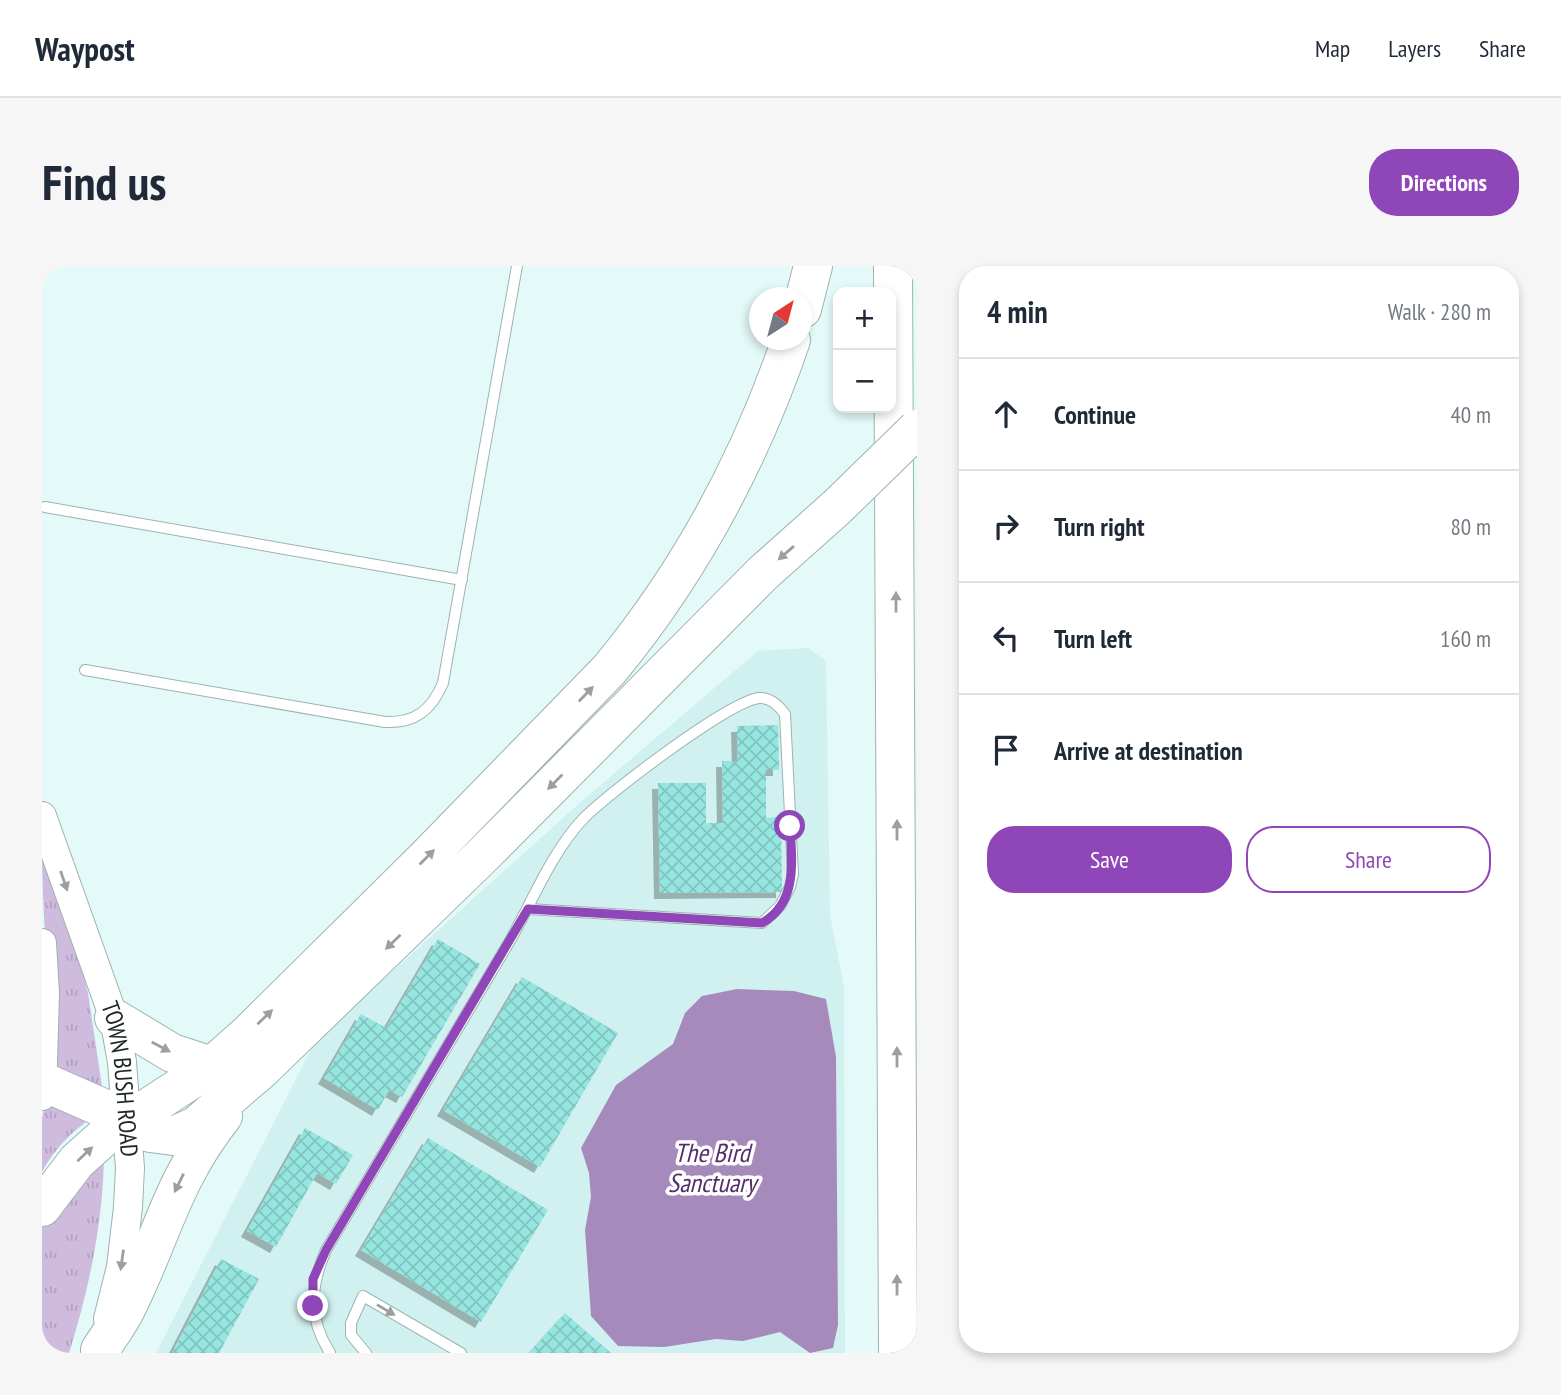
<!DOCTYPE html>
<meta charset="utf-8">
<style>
:root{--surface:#fff;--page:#f6f6f7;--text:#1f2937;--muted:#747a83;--line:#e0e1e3;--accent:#8f46b9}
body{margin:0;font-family:"PT Sans Narrow",sans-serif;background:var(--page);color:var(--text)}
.controls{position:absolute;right:21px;top:21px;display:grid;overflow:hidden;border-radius:14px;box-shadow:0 4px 10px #0003}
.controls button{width:63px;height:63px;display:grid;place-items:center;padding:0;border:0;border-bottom:2px solid var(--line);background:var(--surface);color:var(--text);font:35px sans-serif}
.compass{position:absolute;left:707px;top:21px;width:63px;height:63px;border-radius:50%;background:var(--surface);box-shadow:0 4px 10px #0003;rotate:36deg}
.stop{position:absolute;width:21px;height:21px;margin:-16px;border:5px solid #8f46b9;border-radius:50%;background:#fff}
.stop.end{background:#8f46b9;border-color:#fff;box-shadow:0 2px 7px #0008}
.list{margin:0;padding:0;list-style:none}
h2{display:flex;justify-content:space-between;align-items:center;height:91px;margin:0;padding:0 28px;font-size:30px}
h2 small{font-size:23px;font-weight:400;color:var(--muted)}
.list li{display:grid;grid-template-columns:46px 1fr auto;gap:21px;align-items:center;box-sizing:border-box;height:112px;padding:0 28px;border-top:2px solid var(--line)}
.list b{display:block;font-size:26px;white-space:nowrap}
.list em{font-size:23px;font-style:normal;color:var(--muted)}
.actions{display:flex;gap:14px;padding:21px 28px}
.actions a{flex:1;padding:16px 0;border:2px solid var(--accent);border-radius:28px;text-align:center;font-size:24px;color:var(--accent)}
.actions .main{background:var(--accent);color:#fff}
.icon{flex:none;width:38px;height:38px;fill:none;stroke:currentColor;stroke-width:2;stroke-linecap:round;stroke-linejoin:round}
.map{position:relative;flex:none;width:875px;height:1087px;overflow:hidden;border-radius:28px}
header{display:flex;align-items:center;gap:42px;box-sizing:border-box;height:98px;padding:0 35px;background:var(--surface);border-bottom:2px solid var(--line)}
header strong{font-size:33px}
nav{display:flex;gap:38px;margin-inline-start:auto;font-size:24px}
.intro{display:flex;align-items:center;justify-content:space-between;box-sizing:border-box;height:168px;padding:0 42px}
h1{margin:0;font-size:49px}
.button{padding:18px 32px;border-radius:28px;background:var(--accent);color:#fff;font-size:24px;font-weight:700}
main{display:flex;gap:42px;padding:0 42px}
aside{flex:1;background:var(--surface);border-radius:28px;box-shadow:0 4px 10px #0003}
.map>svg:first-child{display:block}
.built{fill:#d0f1ef}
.grass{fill:url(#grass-tufts)}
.water{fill:#a78abc}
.building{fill:url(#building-cross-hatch);filter:url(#shadow)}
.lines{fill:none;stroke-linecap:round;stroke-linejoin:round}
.service-casing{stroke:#9db3b1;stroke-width:12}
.tertiary-casing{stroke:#9db3b1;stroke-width:30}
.motorway-casing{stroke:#9db3b1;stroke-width:40}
.service{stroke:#fff;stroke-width:10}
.tertiary{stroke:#fff;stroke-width:28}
.motorway{stroke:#fff;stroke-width:38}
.motorway-bridge-casing{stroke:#9db3b1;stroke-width:40;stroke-linecap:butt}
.motorway-bridge{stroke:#fff;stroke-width:38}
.oneway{fill:#9b9f9e}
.route{stroke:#8f46b9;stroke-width:9}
.labels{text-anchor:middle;stroke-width:7;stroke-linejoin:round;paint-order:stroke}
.street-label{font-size:24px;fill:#202928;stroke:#fff}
.water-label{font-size:26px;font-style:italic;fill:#542d6c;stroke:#fff}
</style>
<header>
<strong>Waypost</strong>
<nav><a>Map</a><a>Layers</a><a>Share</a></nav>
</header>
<div class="intro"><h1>Find us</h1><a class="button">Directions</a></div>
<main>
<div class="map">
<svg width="875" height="1087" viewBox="0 0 875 1087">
<defs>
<pattern id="grass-tufts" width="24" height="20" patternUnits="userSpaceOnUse" patternTransform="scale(1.75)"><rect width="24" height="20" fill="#cfbbde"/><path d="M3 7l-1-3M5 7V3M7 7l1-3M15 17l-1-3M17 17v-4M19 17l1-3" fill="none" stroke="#b1a1be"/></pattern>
<pattern id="building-cross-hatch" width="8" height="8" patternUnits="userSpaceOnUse" patternTransform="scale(1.75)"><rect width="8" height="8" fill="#95e5e0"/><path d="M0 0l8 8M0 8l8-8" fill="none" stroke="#80c4c0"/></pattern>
<filter id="shadow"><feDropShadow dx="-6" dy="6" stdDeviation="0" flood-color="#0004"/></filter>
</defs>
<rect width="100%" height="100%" fill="#e3faf8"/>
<path class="built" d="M 766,382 L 784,395 L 788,649 L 802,721 L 803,1087 L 114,1087 L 274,774 L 541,534 L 716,385 Z"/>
<path class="grass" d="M 0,583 L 33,675 L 46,727 L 62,834 L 13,811 C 9,735 0,659 0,583 Z
M 4,834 L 49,852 C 29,867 12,883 0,906 L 0,852 Z
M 62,874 C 63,947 49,1017 27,1087 L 0,1087 L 0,941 Z"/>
<path class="water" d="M 695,723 L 752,725 L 784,733 L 794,791 L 796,1059 L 791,1082 L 768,1087 L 738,1066 L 701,1075 L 674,1073 L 622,1081 L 576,1080 L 549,1050 L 543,964 L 549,931 L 547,907 L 539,882 L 574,819 L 631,778 L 643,747 L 660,730 Z"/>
<path class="building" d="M 736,459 L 737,504 L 724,504 L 724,552 L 739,551 L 740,626 L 618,627 L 616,517 L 664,517 L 664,557 L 681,557 L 680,495 L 696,495 L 695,460 Z
M 396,673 L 438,698 L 360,831 L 347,824 L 336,844 L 282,812 L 319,748 L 344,762 Z
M 480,711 L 576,767 L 498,901 L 401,844 Z
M 263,862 L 311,889 L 294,918 L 275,907 L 234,981 L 205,965 Z
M 386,872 L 506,944 L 439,1056 L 319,984 Z
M 179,993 L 217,1013 L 177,1087 L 130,1087 Z
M 523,1047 L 569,1087 L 487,1087 Z"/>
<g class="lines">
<defs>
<path id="service" d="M 3,241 L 420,314
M 43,404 L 343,456 C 373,457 389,445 401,417 L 475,0
M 288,1087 C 266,1052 268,1021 284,984 L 469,673 C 491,634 510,586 541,553 C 565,528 686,436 717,432 C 728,431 737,440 743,448 L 751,608 L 748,621 L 738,640 L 720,657 L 486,643
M 324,1087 L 309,1069 L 309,1057 L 321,1030 L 419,1087"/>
<g id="tertiary">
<path id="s1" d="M 0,550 L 72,752 L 80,796 L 88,902 L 86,941 L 79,1001 L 66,1053"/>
<path d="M 0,677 L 3,727 L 0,830"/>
</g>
<path id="motorway" d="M 851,0 L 856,1087
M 760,43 L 771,0
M 72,752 L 130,787 L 170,800
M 2,816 L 86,853 L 108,867 L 131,870 L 154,860 L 220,803 L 443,587 L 721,307 L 795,241
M 0,941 L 35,895 L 63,870 L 170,800 L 206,768 L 383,593 L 567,404 C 648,306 708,194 749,74
M 58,1084 C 67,1070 77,1057 84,1043 C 119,973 130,914 181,850"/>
</defs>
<use href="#service" class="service-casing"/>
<use href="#tertiary" class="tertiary-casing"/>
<use href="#motorway" class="motorway-casing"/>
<use href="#service" class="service"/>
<use href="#tertiary" class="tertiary"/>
<use href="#motorway" class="motorway"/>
<defs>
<path id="motorway-bridge" d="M 795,241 L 875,163"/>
</defs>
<use href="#motorway-bridge" class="motorway-bridge-casing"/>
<use href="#motorway-bridge" class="motorway-bridge"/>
</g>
<defs><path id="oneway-solid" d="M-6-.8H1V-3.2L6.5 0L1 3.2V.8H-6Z" transform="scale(1.75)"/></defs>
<g class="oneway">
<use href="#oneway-solid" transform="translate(744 287) rotate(139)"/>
<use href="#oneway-solid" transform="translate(854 336) rotate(-90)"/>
<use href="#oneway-solid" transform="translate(544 428) rotate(-46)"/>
<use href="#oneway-solid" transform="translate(513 516) rotate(135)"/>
<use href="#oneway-solid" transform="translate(855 564) rotate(-90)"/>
<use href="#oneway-solid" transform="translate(385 591) rotate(-45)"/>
<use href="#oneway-solid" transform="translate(22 615) rotate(71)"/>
<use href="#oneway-solid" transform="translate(351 676) rotate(136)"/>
<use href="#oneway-solid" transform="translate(223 751) rotate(-44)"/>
<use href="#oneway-solid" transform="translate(119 781) rotate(28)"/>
<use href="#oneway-solid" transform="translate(855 791) rotate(-90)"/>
<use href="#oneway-solid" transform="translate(43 888) rotate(-43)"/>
<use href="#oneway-solid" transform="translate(137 917) rotate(116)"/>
<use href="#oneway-solid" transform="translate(80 994) rotate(98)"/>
<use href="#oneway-solid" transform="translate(855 1019) rotate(-90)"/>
<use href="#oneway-solid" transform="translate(344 1044) rotate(31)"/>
</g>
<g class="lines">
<path class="route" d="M 271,1040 L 271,1013 L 284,984 L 486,643 L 720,657 C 756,637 750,595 748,560"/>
</g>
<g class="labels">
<g class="street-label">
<text dy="8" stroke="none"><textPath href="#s1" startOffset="276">TOWN BUSH ROAD</textPath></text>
</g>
<g class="water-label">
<text x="670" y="896">The Bird<tspan x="670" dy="30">Sanctuary</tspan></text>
</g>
</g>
</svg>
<div class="controls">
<button>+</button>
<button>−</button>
</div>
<svg class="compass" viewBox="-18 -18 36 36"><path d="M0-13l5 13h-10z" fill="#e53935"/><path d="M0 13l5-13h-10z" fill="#747a83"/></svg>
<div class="stop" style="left:748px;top:560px"></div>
<div class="stop end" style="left:271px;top:1040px"></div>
</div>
<aside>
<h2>4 min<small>Walk · 280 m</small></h2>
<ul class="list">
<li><svg class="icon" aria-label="ahead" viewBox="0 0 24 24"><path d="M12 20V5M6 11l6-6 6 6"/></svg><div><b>Continue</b></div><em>40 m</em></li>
<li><svg class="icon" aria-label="right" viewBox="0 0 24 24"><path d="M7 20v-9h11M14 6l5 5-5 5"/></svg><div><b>Turn right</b></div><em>80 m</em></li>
<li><svg class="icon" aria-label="left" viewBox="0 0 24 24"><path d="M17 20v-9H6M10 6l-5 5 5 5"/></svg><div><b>Turn left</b></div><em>160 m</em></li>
<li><svg class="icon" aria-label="arrive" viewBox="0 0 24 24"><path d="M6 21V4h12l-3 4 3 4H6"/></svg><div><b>Arrive at destination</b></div></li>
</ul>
<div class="actions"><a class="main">Save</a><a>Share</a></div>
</aside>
</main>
